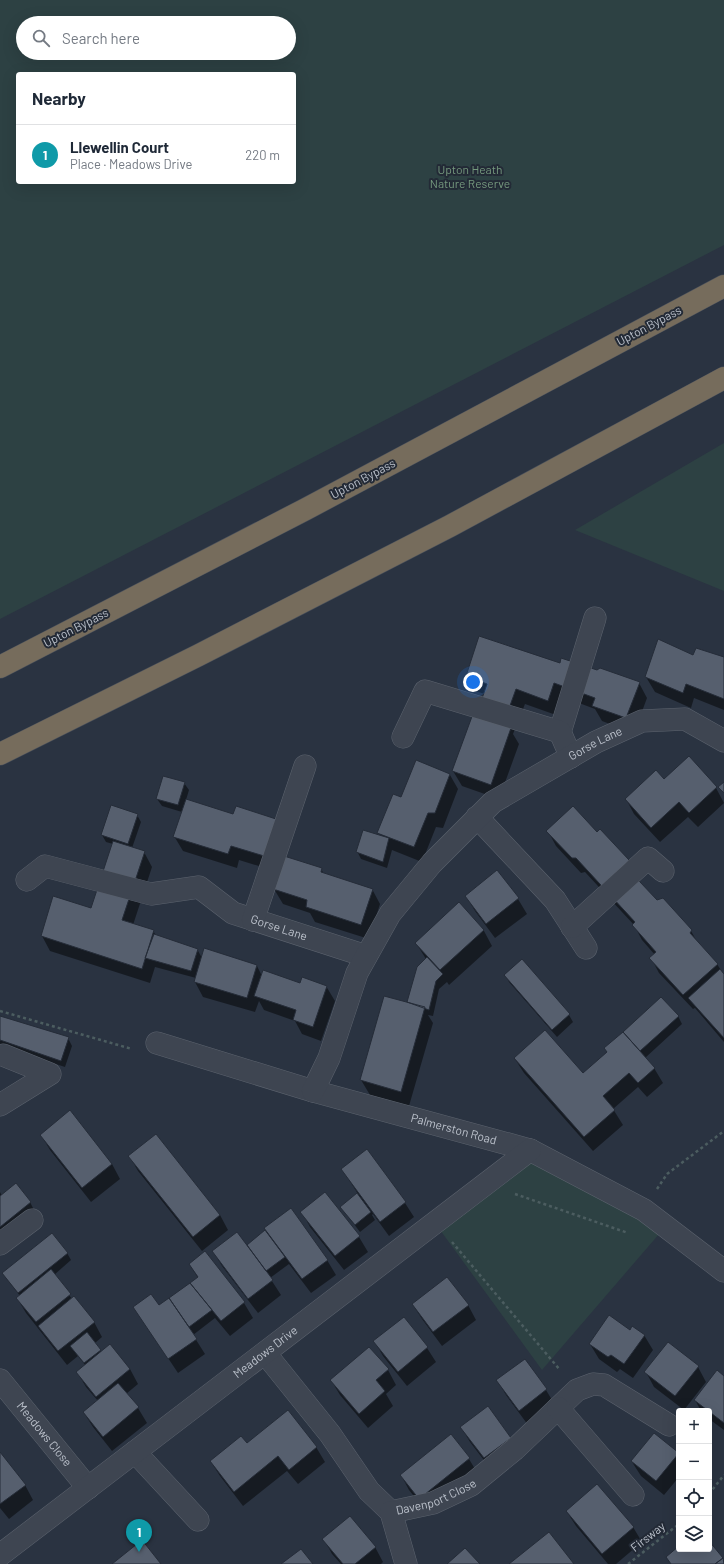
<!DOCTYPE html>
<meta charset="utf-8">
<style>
:root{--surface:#fff;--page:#f2f2f3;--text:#1f2937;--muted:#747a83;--line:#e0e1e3;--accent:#ea580c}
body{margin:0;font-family:Barlow,sans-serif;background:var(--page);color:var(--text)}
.controls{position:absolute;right:12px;bottom:12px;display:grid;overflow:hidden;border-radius:4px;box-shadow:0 4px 16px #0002}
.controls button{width:36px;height:36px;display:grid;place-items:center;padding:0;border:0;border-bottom:1px solid var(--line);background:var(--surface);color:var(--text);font:20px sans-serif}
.you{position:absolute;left:473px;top:682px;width:14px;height:14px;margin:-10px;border:3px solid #fff;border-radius:50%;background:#1a73e8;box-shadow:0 0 0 6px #1a73e833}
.badge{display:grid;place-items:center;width:26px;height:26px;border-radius:50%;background:var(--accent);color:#fff;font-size:13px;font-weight:700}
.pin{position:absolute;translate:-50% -33px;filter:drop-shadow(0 1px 2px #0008)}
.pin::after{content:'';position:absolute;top:21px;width:14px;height:12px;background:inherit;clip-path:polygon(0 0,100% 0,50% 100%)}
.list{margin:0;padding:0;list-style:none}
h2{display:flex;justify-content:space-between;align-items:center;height:52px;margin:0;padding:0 16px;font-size:17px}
h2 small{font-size:13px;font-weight:400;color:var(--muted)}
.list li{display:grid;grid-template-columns:26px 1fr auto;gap:12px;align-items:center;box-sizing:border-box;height:60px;padding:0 16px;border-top:1px solid var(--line)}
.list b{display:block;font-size:15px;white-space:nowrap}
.list p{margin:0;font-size:13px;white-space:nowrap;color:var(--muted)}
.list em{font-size:13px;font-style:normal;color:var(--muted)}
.icon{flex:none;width:22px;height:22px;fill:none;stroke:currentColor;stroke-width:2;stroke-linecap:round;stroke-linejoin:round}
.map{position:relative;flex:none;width:724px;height:1564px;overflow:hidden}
.search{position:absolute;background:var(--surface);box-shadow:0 4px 16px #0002;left:16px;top:16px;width:280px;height:44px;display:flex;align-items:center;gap:10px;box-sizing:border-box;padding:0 14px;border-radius:22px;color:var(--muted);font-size:15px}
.panel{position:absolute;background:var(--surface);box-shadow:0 4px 16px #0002;left:16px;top:72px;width:280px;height:112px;border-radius:4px}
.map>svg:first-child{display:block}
.green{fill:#2d4143;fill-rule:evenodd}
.shadow{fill:#0007}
.building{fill:#565f6e;stroke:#252c38}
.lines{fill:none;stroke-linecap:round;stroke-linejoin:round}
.minor-casing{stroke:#5c636e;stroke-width:23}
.highway-casing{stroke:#49505b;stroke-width:23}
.path{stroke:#4c5d60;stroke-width:2.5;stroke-dasharray:3 3;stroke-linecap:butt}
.minor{stroke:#3e4551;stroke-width:22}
.highway{stroke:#766c5c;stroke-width:22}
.labels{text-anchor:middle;stroke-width:4;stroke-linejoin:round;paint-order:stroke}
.park-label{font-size:12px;fill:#75997e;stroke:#232a36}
.street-label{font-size:12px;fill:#bbc1cb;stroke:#232a36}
</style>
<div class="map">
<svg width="724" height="1564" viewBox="0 0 724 1564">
<rect width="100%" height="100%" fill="#2a3341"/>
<path class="green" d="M 0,0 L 724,0 L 724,245 L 0,619 ZM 23,23 L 289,23 L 289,53 L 23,53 ZM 18,74 L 294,74 L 294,182 L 18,182 Z
M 724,443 L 724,591 L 575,530 Z
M 530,1150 L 666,1226 L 542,1370 L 435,1223 Z"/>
<path class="shadow" d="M 480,637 L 561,664 L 639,683 L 647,698 L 634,733 L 602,721 L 595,709 L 563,697 L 556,715 L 525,704 L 513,734 L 519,744 L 499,799 L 462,786 L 453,771 L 485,694 L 475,691 L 467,676 Z
M 693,657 L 724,658 L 724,710 L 694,698 L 691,708 L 655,692 L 646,677 Z
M 689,758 L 716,788 L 724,803 L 698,827 L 688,817 L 660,842 L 634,814 L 626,799 L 664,781 Z
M 450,775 L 458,789 L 443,828 L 436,827 L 422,862 L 392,850 L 387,868 L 361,859 L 357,851 L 381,837 L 379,833 L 401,798 Z
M 184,783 L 189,790 L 186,800 L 234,815 L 236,808 L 272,870 L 239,860 L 237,868 L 183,851 L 174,836 L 182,812 L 162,806 L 157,799 Z
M 137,815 L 141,822 L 132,848 L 144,852 L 152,867 L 133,925 L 153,931 L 156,935 L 197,949 L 202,958 L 257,966 L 262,976 L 301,985 L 326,986 L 335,1001 L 321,1041 L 302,1034 L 295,1021 L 264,1010 L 259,1001 L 255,1012 L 203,997 L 195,982 L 196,978 L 155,967 L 150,983 L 50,951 L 42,936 L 91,910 L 113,844 L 106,842 L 102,835 Z
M 548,831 L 597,833 L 600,831 L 629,861 L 635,878 L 656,901 L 691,931 L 699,945 L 717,964 L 724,975 L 724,1042 L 695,1008 L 693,1009 L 659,973 L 651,958 L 655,955 L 642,940 L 634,925 L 585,872 L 581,873 L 556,846 Z
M 321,869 L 324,874 L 372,889 L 380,904 L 369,939 L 315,922 L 310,913 L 283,904 L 274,889 Z
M 497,872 L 518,899 L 527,914 L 495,938 L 475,911 L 466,896 Z
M 459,904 L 484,931 L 492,946 L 449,985 L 447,982 L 439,989 L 433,1016 L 428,1015 L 433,1023 L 409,1106 L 370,1095 L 361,1080 L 409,1004 L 408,1002 L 426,959 L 416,943 Z
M 505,975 L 569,1015 L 573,1022 L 557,1037 L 509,982 Z
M 678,1016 L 682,1024 L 645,1058 L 654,1068 L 663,1083 L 647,1097 L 638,1087 L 613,1109 L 623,1125 L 593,1151 L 524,1073 L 515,1059 L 583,1074 L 607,1052 L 605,1049 L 624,1032 Z
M 0,1017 L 68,1038 L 72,1046 L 65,1067 L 0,1046 Z
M 70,1112 L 112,1164 L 120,1179 L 91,1202 L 50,1150 L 41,1135 Z
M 367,1151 L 405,1203 L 414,1217 L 389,1236 L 373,1214 L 372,1215 L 375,1220 L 360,1232 L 341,1207 L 358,1194 L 342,1169 Z
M 130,1157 L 220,1215 L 228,1230 L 202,1251 L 138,1171 Z
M 0,1192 L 2,1196 L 30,1202 L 34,1210 L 0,1237 Z
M 325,1194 L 359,1237 L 368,1252 L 344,1270 L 310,1227 L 302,1212 Z
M 266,1230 L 327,1260 L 336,1275 L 311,1293 L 289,1264 L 270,1278 L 281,1295 L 258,1313 L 222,1266 L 213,1251 L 247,1247 Z
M 67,1253 L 71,1260 L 54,1275 L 72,1299 L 94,1322 L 102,1337 L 95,1343 L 102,1352 L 110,1345 L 130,1369 L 138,1384 L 126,1394 L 138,1408 L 147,1423 L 112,1451 L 93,1427 L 84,1413 L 98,1401 L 86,1387 L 77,1372 L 85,1365 L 78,1356 L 67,1365 L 26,1313 L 17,1298 L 20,1296 L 3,1274 Z
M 205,1253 L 244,1303 L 253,1318 L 230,1336 L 215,1318 L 193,1335 L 205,1354 L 178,1373 L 134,1307 L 159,1306 L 191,1284 L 198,1278 L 190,1265 Z
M 413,1305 L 468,1305 L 476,1320 L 442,1346 L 422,1319 Z
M 630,1331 L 644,1335 L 653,1350 L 633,1378 L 620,1369 L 617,1372 L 599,1359 L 590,1344 Z
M 375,1342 L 427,1348 L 436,1362 L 407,1386 L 383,1356 Z
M 525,1360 L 546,1390 L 555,1405 L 528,1425 L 506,1395 L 497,1380 Z
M 698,1367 L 706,1382 L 684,1410 L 654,1387 L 646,1372 Z
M 388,1370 L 396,1385 L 386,1394 L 393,1406 L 368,1428 L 340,1395 L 331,1380 Z
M 724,1377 L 724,1430 L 709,1419 L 709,1411 L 701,1411 L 695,1400 Z
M 461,1427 L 510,1438 L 518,1453 L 493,1472 L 470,1442 Z
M 451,1436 L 469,1459 L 478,1474 L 428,1514 L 409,1490 L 401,1475 Z
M 247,1444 L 316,1447 L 325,1462 L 298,1484 L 287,1471 L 243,1506 L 220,1476 L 211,1462 Z
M 0,1454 L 25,1485 L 33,1500 L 9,1519 L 0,1508 Z
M 678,1454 L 679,1456 L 679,1477 L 664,1495 L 641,1476 L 632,1462 Z
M 567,1512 L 633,1527 L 642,1542 L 616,1564 L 608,1564 L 576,1526 Z
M 324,1539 L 375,1547 L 383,1562 L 381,1564 L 341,1564 L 332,1554 Z"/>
<path class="building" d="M 479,636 L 560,663 L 561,658 L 597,670 L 600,668 L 640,682 L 626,718 L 592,706 L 595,698 L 554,683 L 548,701 L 516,689 L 503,725 L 511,728 L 491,785 L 452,771 L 474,711 L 477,713 L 487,684 L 466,676 Z
M 658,639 L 693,655 L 696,648 L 724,657 L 724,699 L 686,684 L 683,693 L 645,677 Z
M 689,756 L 717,787 L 689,813 L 679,802 L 651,828 L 625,799 L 656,770 L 664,779 Z
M 416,760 L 450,774 L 435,813 L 428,813 L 414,847 L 377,833 L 393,794 L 401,797 Z
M 163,776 L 185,782 L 178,805 L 156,799 Z
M 724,782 L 724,793 L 718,787 Z
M 186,799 L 233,814 L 236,806 L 276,819 L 264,856 L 231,846 L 228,854 L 173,837 Z
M 111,805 L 138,814 L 128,844 L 101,835 Z
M 573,806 L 597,832 L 600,829 L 629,860 L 624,865 L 657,900 L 663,898 L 692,930 L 690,933 L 718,964 L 683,995 L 649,958 L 656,952 L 632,925 L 635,922 L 576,858 L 572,858 L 546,831 Z
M 363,830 L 389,838 L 383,862 L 356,852 Z
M 113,841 L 145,851 L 122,920 L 154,930 L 142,969 L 41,936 L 53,896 L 91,908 Z
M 284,856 L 322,868 L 321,872 L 373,889 L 361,925 L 306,907 L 307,900 L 273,889 Z
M 497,870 L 519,898 L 486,924 L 465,896 Z
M 459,902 L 484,930 L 440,970 L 415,943 Z
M 154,934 L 198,949 L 191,971 L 145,958 Z
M 204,948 L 257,965 L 247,998 L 194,982 Z
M 427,957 L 443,974 L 436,981 L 429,1010 L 407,1002 L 417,967 Z
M 522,959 L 570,1014 L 552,1030 L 504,975 Z
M 720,969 L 724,974 L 724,1038 L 688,998 Z
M 263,970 L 300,983 L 302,977 L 327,986 L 313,1027 L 293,1020 L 296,1010 L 254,996 Z
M 384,996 L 425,1007 L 401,1092 L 360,1080 Z
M 661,997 L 679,1016 L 640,1051 L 623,1032 Z
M 0,1016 L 69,1037 L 61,1061 L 0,1040 Z
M 545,1030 L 583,1073 L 607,1052 L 604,1048 L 623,1032 L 655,1068 L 638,1083 L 629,1073 L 603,1096 L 615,1110 L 584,1137 L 514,1058 Z
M 70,1110 L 112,1164 L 82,1188 L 40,1135 Z
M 156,1134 L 220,1215 L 193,1237 L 128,1156 Z
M 367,1149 L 406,1202 L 380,1222 L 341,1169 Z
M 16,1183 L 31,1202 L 0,1227 L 0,1196 Z
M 325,1192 L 360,1236 L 335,1256 L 300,1212 Z
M 357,1193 L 371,1212 L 355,1225 L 340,1207 Z
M 291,1208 L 328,1260 L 302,1279 L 264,1228 Z
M 265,1230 L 285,1257 L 266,1271 L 247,1245 Z
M 237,1232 L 273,1280 L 248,1299 L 212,1251 Z
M 52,1233 L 68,1253 L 18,1293 L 2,1273 Z
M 205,1251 L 245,1302 L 221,1321 L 190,1283 L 198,1277 L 189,1264 Z
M 51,1269 L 71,1294 L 36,1322 L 16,1298 Z
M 447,1277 L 469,1305 L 433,1332 L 412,1304 Z
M 190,1283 L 212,1310 L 189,1327 L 169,1298 Z
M 151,1294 L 159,1305 L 169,1298 L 197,1339 L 168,1359 L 133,1307 Z
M 74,1296 L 95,1322 L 58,1351 L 38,1326 Z
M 609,1315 L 630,1330 L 632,1326 L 645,1335 L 624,1364 L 611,1355 L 608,1357 L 589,1344 Z
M 404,1317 L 428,1347 L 398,1372 L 373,1341 Z
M 87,1332 L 101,1350 L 84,1363 L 70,1346 Z
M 668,1342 L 699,1366 L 675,1396 L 644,1372 Z
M 110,1344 L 130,1369 L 96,1397 L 76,1372 Z
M 369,1347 L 389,1369 L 376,1380 L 385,1391 L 359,1414 L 330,1380 Z
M 525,1359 L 547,1389 L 519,1411 L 496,1380 Z
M 717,1370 L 724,1376 L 724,1423 L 694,1400 Z
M 118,1383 L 139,1407 L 103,1437 L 83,1412 Z
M 488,1406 L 511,1438 L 484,1458 L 460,1427 Z
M 288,1410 L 317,1447 L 289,1470 L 278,1456 L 234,1492 L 210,1461 L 241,1436 L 247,1443 Z
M 654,1433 L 679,1453 L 656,1481 L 631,1461 Z
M 451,1434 L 470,1458 L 419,1499 L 400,1475 Z
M 0,1452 L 26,1485 L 0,1504 Z
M 597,1484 L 634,1527 L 602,1554 L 566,1511 Z
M 350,1516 L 376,1547 L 355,1564 L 343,1564 L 322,1539 Z
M 549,1532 L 574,1564 L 509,1564 Z
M 142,1540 L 161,1564 L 112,1564 Z
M 709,1541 L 723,1558 L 715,1564 L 671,1564 L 666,1557 L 679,1546 L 679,1549 L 709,1549 Z
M 465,1548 L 480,1564 L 447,1564 Z
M 301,1549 L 313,1564 L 281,1564 Z
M 723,1558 L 724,1564 L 715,1564 Z"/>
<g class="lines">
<defs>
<g id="minor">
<path d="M 560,732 L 595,618"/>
<path d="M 403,737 L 425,691 L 560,732 L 571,757"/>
<path d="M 477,817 L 555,900 L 586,948"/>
<path id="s1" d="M 27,880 L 45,866 L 151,894 L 199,887 L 233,913 L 366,956"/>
<path d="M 253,920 L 305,766"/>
<path d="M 572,927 L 648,858 L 663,871"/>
<path id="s2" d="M 157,1043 L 313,1091 L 530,1150 L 644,1210 L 724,1271"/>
<path id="s3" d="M 313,1091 L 329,1058 L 357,973 L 390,914 L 432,863 L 493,802 L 596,742 L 642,721 L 685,719 L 724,741"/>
<path d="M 0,1105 L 50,1074 L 3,1055"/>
<path d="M 0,1244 L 32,1220"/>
<path id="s4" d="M 265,1353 L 330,1434 L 369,1491 L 391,1512 L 433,1503 L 471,1485 L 515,1449 L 577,1390 L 593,1384 L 604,1385 L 669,1425"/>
<path id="s5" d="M 0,1380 L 88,1488"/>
<path d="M 558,1408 L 633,1495"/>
<path d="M 135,1452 L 198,1520"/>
<path d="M 391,1512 L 406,1564"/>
<path id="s6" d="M 0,1555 L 530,1150"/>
</g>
<path id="highway" d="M 0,667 L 306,509 L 724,286
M 0,754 L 199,655 L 450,526 L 724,378"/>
</defs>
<use href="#minor" class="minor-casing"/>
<use href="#highway" class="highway-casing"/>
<path class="path" d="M 0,1011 L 132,1049
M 657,1189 L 667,1174 L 724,1131
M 515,1194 L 628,1233
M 452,1242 L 560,1370
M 709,1494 L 724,1475
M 628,1564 L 679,1524"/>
<use href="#minor" class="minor"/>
<use href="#highway" class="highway"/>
</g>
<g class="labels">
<g class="park-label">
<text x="470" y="174">Upton Heath<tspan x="470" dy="14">Nature Reserve</tspan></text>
</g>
<g class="street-label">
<text transform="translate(649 326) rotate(-28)" y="4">Upton Bypass</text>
<text transform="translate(363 479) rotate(-28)" y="4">Upton Bypass</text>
<text transform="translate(76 628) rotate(-27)" y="4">Upton Bypass</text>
<text dy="4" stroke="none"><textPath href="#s3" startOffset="464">Gorse Lane</textPath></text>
<text dy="4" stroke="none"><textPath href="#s1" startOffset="272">Gorse Lane</textPath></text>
<text dy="4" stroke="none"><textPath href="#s2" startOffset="309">Palmerston Road</textPath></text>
<text dy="4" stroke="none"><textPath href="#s6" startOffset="334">Meadows Drive</textPath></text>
<text dy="4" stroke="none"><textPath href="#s5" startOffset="70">Meadows Close</textPath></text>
<text dy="4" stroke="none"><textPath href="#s4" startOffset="251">Davenport Close</textPath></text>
<text transform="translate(648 1537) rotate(-38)" y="4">Firsway</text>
</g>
</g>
</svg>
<div class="controls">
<button>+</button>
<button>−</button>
<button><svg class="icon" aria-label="locate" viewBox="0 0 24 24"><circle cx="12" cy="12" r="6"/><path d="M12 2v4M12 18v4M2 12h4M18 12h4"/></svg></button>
<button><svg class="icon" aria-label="layers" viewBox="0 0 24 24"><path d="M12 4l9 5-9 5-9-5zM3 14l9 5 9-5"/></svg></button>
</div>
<div class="you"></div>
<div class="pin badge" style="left:139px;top:1552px;background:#0f9aa8">1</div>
<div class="search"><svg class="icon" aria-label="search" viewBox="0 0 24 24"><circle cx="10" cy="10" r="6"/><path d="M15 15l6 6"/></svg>Search here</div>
<section class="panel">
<h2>Nearby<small></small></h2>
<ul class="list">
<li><span class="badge" style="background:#0f9aa8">1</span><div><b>Llewellin Court</b><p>Place · Meadows Drive</p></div><em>220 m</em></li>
</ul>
</section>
</div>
